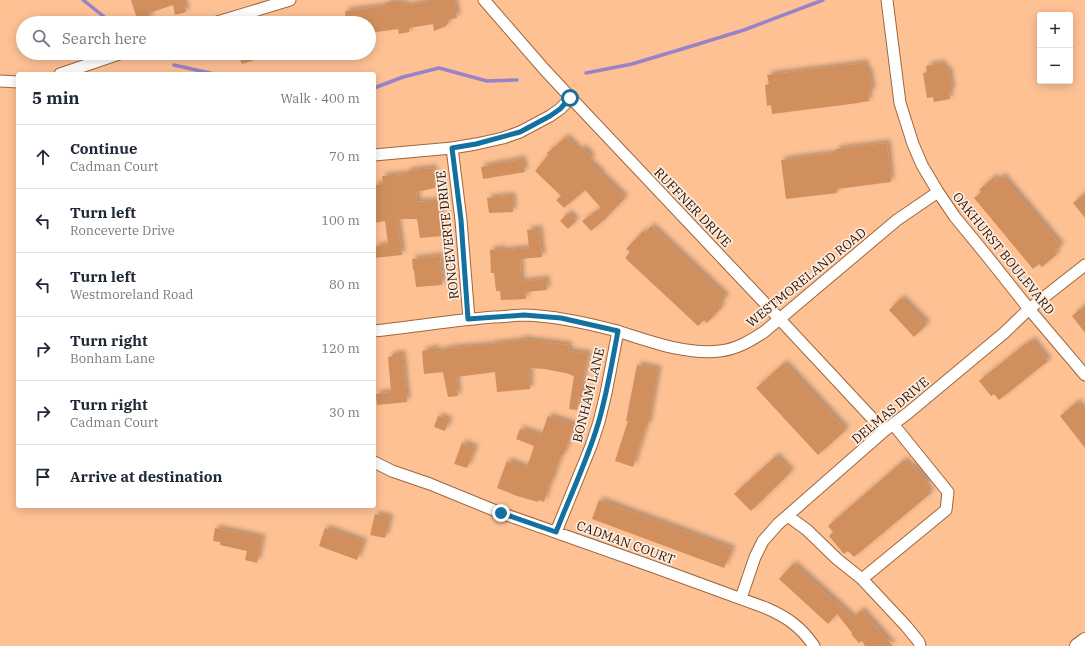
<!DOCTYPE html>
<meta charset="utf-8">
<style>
:root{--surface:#fff;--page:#f2f2f3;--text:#1f2937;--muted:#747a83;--line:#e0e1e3}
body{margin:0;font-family:"IBM Plex Serif",serif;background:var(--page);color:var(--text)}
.controls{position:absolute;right:12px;top:12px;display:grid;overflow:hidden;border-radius:4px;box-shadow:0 2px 10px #0003}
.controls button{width:36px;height:36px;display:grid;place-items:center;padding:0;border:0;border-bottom:1px solid var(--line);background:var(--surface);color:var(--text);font:20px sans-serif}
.stop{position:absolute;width:12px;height:12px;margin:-9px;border:3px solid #14709f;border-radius:50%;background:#fff}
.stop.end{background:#14709f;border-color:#fff;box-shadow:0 1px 4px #0008}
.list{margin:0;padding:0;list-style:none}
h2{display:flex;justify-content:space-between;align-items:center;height:52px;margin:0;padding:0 16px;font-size:17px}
h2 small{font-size:13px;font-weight:400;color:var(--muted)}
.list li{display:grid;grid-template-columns:26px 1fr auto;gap:12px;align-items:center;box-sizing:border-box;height:64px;padding:0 16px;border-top:1px solid var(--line)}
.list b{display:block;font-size:15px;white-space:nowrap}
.list p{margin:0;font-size:13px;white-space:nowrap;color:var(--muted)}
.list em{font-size:13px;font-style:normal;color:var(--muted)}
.icon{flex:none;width:22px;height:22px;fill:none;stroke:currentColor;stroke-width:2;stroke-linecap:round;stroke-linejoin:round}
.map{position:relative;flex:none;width:1085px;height:646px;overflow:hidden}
.search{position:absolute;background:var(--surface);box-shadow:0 2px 10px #0003;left:16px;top:16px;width:360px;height:44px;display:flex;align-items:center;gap:10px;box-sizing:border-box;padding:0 14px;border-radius:22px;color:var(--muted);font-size:15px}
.panel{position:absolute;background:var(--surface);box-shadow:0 2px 10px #0003;left:16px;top:72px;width:360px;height:436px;border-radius:4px}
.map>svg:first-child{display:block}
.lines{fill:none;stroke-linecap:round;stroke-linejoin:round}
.stream{stroke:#9883c8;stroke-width:3.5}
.building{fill:#d08f5d;filter:url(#shadow)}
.minor-casing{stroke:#9e673c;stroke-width:13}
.tertiary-casing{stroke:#9e673c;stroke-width:16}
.minor{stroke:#fff;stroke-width:11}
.tertiary{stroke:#fff;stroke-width:14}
.route{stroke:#14709f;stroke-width:5}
.labels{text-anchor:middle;stroke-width:3.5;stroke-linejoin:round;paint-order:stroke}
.street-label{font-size:13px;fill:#2a1504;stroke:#ffecdf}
</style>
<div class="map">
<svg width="1085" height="646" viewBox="0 0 1085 646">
<defs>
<filter id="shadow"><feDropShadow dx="3.5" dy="-3.5" stdDeviation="2" flood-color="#0004"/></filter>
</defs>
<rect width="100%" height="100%" fill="#fdc194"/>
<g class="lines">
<path class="stream" d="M 83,0 L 112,23
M 174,65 L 214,74
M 586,73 L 632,64 L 692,46 L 744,30 L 823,0
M 374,88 L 403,77 L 439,68 L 487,81 L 517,80"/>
</g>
<path class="building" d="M 131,0 L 183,0 L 186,12 L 175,15 L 173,5 L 149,13 L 150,18 L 138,22 Z
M 429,0 L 454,0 L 457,18 L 450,19 L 446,26 L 434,31 L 433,24 L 409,28 L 409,32 L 399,34 L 398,29 L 369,33 L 369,23 L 346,23 L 345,11 L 386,6 L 385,3 L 403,3 L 404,6 L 429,2 Z
M 237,53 L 270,53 L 270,55 L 242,64 Z
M 865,63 L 866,71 L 869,71 L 872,92 L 868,93 L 869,101 L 858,103 L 772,114 L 771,105 L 767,106 L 765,85 L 769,84 L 767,75 Z
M 942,63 L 944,70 L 948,69 L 952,91 L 949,91 L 950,99 L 934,102 L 933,97 L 927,98 L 923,73 L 927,72 L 926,66 Z
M 566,137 L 579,151 L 583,148 L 592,158 L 588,161 L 601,173 L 600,174 L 625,198 L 605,219 L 591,231 L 582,221 L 601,208 L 585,190 L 564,208 L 556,200 L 561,196 L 535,171 L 548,155 L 547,153 Z
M 887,143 L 891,182 L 837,189 L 837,193 L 786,199 L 781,160 L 836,153 L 836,149 Z
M 522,159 L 525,172 L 483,179 L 481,167 Z
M 433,168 L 435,188 L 416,192 L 417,202 L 437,201 L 441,222 L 442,236 L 420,238 L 417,219 L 397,219 L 402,255 L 374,258 L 374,247 L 388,244 L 385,221 L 374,223 L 374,185 L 383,184 L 382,176 L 407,174 L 407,171 Z
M 1002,176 L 1061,246 L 1055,251 L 1057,254 L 1042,267 L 1039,264 L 1033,269 L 974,198 L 981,192 L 979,190 L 994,177 L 997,181 Z
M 1085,193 L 1085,218 L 1073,203 Z
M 512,196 L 513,212 L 489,213 L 487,198 Z
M 568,213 L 576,221 L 568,229 L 560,221 Z
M 651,226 L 726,297 L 719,304 L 722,307 L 707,323 L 704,320 L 698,326 L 625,258 L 630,252 L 626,249 L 643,231 L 645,233 Z
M 539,229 L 542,257 L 520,259 L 521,282 L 546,279 L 547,290 L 525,292 L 526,299 L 501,300 L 500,291 L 496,291 L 494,273 L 491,273 L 490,250 L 502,249 L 502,251 L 529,248 L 527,230 Z
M 440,256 L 442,285 L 416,287 L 414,270 L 413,270 L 412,259 Z
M 901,298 L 927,324 L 914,337 L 889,310 Z
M 1085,305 L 1085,333 L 1072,316 Z
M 520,339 L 569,345 L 568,351 L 588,354 L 581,387 L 584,387 L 582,398 L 579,397 L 577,410 L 569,409 L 574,376 L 570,375 L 570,374 L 545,369 L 529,368 L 530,389 L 497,392 L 495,372 L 456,377 L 458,396 L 448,397 L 443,372 L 424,374 L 422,351 L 435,348 L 436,352 L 451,348 L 492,345 L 491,344 L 520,341 Z
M 1032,340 L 1048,361 L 999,400 L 994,394 L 991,396 L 979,381 L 1025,344 L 1025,345 Z
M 393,354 L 402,354 L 407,402 L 377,405 L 376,394 L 391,392 L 388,357 L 393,356 Z
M 784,363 L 846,430 L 818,455 L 756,388 Z
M 637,365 L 658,369 L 648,425 L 646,425 L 633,467 L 615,461 L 628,421 L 626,421 Z
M 1077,402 L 1085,413 L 1085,448 L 1060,416 Z
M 438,416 L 449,420 L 445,431 L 434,427 Z
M 548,416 L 574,425 L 563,456 L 561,455 L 550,485 L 549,484 L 544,502 L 539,500 L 538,502 L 517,496 L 497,488 L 507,461 L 526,468 L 531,456 L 534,446 L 516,439 L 520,429 L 541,436 Z
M 462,443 L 475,448 L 467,468 L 454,464 Z
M 776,456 L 791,472 L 751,511 L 734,494 L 743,486 Z
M 904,460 L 910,467 L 912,465 L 928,483 L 925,486 L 931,493 L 854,557 L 848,551 L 844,554 L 829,536 L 833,532 L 828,526 Z
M 599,500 L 732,549 L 724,568 L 592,519 Z
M 375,514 L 390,518 L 385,538 L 370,535 Z
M 215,528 L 262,538 L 257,563 L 245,560 L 247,551 L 220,545 L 220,542 L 213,541 Z
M 325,528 L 364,542 L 357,560 L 319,546 Z
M 793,564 L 853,618 L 861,610 L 893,646 L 865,646 L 862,641 L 859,643 L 851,634 L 852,633 L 837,614 L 828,624 L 779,579 Z"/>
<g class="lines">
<defs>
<path id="minor" d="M 484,0 L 544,69 L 571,98 L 760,298 L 884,431
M 887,0 L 900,103 L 913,144 L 922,165 L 938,192 L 955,217 L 987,256 L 1029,309 L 1085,375
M 214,23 L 290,0
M 60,74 L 122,53
M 0,81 L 18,82
M 452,148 L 461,220 L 469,319
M 374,155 L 452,148 L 476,144 L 503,138 L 520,132 L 550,116 L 560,109 L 571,98
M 374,331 C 414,327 454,320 494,317 C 504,317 515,315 525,315 C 556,316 587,323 617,331 C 650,341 685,355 720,351 C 737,349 750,341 764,332 L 897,220 L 938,192
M 374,462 L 392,471 L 430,484 L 501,513 L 654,567 L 766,608 C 787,617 801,627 814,646
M 788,516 L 807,530 L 837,559 L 862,579 L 906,626 L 919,642 L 920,646
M 556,532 L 591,446 L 599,422 L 606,393 L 618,331
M 862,579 L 946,510 L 948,492 L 893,424
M 741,598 L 755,557 L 763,541 L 778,524 L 884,431 L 908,413 L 1004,333 L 1029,309 L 1085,265"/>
<path id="tertiary" d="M 1077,646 L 1085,640"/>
</defs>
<use href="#minor" class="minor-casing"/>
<use href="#tertiary" class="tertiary-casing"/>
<use href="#minor" class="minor"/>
<use href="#tertiary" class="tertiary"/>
</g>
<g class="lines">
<path class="route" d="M 501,513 L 556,532 C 570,496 587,461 598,424 C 607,394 612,362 618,331 L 561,318 L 524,315 L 468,319 L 461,220 L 452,148 L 476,144 L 520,132 L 550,116 L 560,109 L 570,98"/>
</g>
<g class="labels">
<g class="street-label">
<text transform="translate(693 207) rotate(46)" y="5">RUFFNER DRIVE</text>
<text transform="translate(447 235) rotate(-96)" y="5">RONCEVERTE DRIVE</text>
<text transform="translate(1004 253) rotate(51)" y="5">OAKHURST BOULEVARD</text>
<text transform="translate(806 277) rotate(-39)" y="5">WESTMORELAND ROAD</text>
<text transform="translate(588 395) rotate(-76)" y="5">BONHAM LANE</text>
<text transform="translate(890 410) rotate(-40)" y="5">DELMAS DRIVE</text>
<text transform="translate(626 542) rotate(20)" y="5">CADMAN COURT</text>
</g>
</g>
</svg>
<div class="controls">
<button>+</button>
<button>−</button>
</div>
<div class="stop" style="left:570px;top:98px"></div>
<div class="stop end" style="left:501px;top:513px"></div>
<div class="search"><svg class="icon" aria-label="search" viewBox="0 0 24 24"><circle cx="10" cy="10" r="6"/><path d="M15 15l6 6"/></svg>Search here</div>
<section class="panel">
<h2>5 min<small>Walk · 400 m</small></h2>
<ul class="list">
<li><svg class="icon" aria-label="ahead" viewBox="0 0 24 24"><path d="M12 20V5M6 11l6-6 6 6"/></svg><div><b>Continue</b><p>Cadman Court</p></div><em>70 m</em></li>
<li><svg class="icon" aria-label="left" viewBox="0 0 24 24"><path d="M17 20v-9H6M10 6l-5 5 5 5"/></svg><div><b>Turn left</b><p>Ronceverte Drive</p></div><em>100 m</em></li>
<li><svg class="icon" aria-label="left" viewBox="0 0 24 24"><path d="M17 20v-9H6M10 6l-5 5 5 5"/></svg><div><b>Turn left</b><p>Westmoreland Road</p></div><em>80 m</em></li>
<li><svg class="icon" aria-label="right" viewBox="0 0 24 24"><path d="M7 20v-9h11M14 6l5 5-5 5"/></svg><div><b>Turn right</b><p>Bonham Lane</p></div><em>120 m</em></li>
<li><svg class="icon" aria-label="right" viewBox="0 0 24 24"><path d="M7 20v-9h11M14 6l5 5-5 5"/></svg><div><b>Turn right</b><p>Cadman Court</p></div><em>30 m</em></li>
<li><svg class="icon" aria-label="arrive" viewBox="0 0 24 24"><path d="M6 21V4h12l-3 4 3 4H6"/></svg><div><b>Arrive at destination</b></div></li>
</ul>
</section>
</div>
